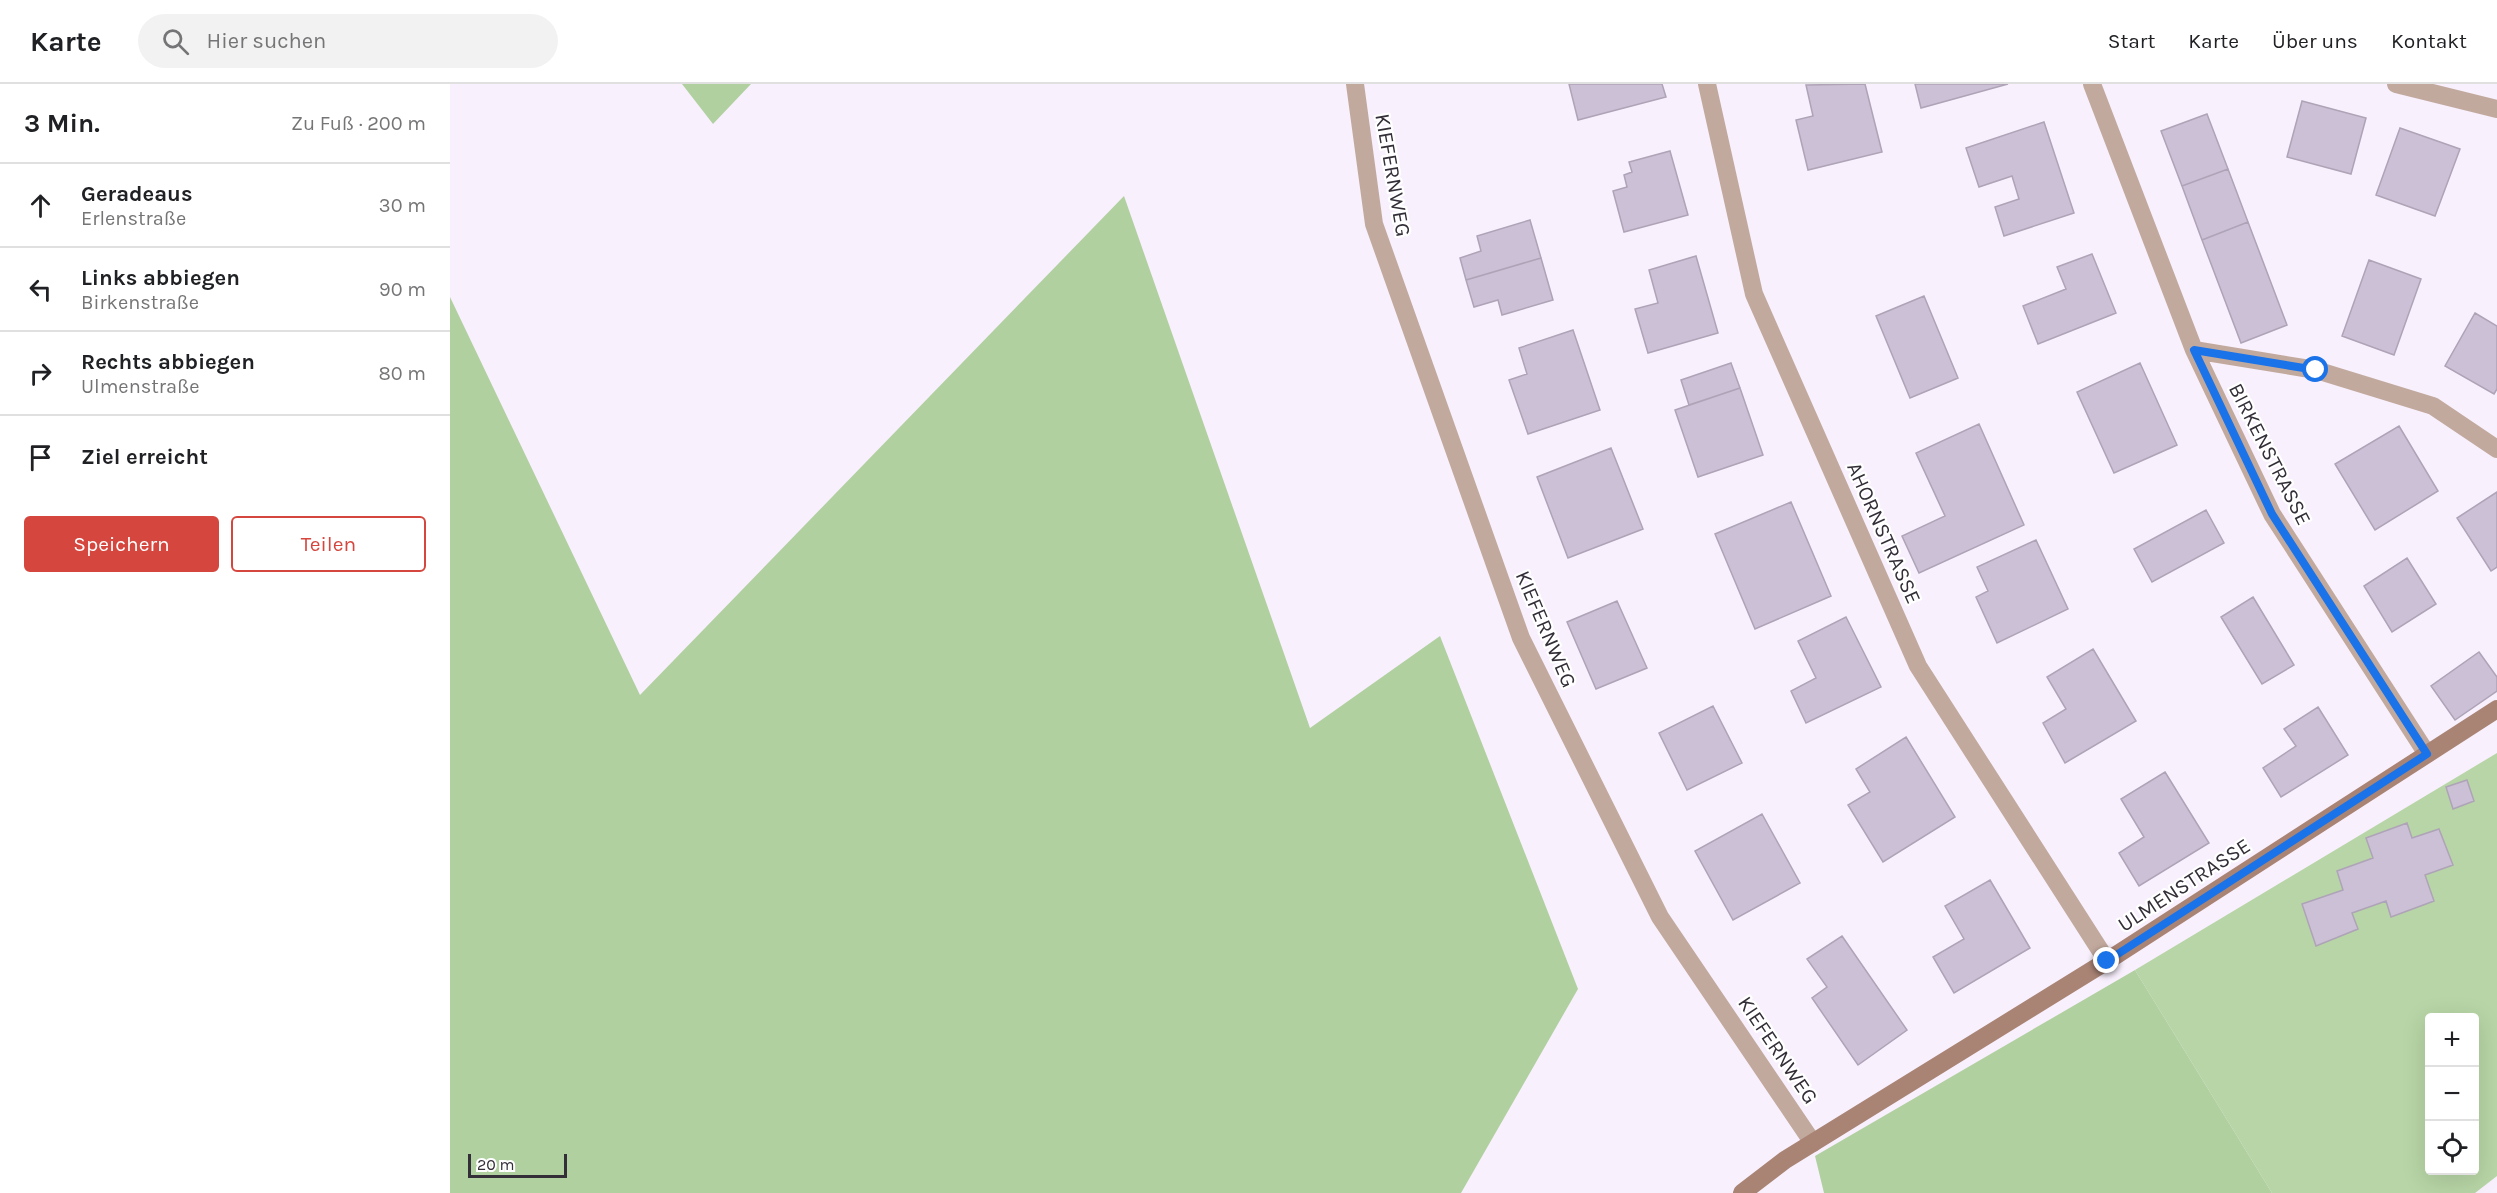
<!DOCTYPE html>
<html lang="de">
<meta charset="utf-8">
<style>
:root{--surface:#fff;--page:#f2f2f2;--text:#202124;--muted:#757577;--line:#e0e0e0;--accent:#d4463e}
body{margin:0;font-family:Karla,sans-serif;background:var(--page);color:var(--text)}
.controls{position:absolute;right:18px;bottom:18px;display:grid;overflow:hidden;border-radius:6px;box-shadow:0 6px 24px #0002}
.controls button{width:54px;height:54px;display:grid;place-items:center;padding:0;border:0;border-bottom:2px solid var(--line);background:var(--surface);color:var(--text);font:30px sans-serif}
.scale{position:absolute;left:18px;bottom:15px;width:99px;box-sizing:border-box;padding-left:6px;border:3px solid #332e37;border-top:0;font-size:16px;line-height:21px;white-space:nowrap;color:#332e37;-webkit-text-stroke:4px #fff;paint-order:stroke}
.stop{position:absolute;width:18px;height:18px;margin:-14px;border:4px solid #1a73e8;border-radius:50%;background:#fff}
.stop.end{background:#1a73e8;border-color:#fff;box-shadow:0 2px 6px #0008}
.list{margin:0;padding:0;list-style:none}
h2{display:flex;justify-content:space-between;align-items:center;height:78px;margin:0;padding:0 24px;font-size:26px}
h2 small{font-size:20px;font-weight:400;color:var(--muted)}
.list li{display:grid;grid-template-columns:39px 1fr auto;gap:18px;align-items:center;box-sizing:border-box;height:84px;padding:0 24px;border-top:2px solid var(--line)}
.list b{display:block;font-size:22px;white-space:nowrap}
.list p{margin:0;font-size:20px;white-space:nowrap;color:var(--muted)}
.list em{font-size:20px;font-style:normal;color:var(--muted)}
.actions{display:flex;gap:12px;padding:18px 24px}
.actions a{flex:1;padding:14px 0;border:2px solid var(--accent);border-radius:6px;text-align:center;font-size:21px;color:var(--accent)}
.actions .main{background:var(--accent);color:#fff}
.icon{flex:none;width:33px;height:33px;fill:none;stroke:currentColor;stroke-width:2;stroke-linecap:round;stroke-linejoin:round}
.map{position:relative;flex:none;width:2047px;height:1109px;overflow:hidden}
header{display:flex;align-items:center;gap:36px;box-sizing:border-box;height:84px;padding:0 30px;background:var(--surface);border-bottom:2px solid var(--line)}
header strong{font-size:28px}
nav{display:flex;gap:33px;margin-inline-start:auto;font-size:21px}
.search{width:420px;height:54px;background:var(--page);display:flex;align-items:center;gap:15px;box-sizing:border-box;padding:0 21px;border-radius:33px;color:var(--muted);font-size:22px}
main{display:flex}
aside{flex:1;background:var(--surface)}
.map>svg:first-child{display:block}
.green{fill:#b7d5a6;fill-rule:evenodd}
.forest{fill:#b1d0a0}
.building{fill:#cbc0d5;stroke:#aea3b7;stroke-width:1.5}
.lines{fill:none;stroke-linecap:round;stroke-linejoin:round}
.street{stroke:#c2a99e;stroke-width:18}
.secondary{stroke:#a98475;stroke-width:18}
.route{stroke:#1a73e8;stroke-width:8}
.labels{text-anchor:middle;stroke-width:4.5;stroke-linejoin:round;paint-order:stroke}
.street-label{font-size:21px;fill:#332e37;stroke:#fff}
</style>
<header>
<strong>Karte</strong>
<div class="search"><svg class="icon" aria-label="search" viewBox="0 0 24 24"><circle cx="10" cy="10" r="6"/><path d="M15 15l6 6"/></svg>Hier suchen</div>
<nav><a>Start</a><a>Karte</a><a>Über uns</a><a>Kontakt</a></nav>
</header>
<main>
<aside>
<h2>3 Min.<small>Zu Fuß · 200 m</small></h2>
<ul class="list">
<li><svg class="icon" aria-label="ahead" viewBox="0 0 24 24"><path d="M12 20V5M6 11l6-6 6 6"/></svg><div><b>Geradeaus</b><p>Erlenstraße</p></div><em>30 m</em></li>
<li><svg class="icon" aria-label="left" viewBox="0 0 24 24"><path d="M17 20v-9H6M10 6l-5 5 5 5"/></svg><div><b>Links abbiegen</b><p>Birkenstraße</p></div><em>90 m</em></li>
<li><svg class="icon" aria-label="right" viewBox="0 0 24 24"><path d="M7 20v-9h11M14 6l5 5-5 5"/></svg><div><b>Rechts abbiegen</b><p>Ulmenstraße</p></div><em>80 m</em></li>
<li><svg class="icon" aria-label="arrive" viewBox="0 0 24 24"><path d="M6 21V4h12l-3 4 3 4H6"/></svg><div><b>Ziel erreicht</b></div></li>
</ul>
<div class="actions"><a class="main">Speichern</a><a>Teilen</a></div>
</aside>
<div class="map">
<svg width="2047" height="1109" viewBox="0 0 2047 1109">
<rect width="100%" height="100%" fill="#f8f0fd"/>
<path class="green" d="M 2047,669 L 2047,1092 L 2025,1109 L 1822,1109 L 1685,886 ZM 1980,934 L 2024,934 L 2024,1086 L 1980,1086 Z"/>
<path class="forest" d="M 232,0 L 301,0 L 263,40 Z
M 674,112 L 860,644 L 990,552 L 1128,905 L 1011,1109 L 0,1109 L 0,213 L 190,611 Z
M 1685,886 L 1822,1109 L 1374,1109 L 1365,1072 Z"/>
<path class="building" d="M 1119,0 L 1212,0 L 1216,13 L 1128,36 Z
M 1415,0 L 1432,68 L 1358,86 L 1346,36 L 1363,32 L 1356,1 Z
M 1465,0 L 1558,0 L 1471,24 Z
M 1852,17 L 1916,34 L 1901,90 L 1837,73 Z
M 1757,30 L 1778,85 L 1732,102 L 1711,47 Z
M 1594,38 L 1624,129 L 1554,152 L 1545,123 L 1569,115 L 1562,92 L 1529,103 L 1516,64 Z
M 1950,44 L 2010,65 L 1985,132 L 1926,111 Z
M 1220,67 L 1238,131 L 1174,148 L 1163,107 L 1177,103 L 1174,91 L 1182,88 L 1179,78 Z
M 1778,85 L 1798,138 L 1752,156 L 1732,102 Z
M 1080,136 L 1091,174 L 1016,196 L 1010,174 L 1031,167 L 1027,152 Z
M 1798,138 L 1837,241 L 1791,259 L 1752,156 Z
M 1642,170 L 1666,229 L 1588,260 L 1573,222 L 1616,205 L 1607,183 Z
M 1246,172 L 1268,249 L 1198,269 L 1185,225 L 1208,219 L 1199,186 Z
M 1091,174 L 1103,216 L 1052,231 L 1048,216 L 1024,223 L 1016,196 Z
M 1919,176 L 1971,195 L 1944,271 L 1892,252 Z
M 1474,212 L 1508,294 L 1460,314 L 1426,232 Z
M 2025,229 L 2047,242 L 2047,305 L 2044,310 L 1995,282 Z
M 1123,246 L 1150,326 L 1078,350 L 1059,296 L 1077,290 L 1069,264 Z
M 1281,279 L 1290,304 L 1239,321 L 1231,296 Z
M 1690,279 L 1727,361 L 1664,389 L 1627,308 Z
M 1290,304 L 1313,371 L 1248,393 L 1225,326 Z
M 1529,340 L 1574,441 L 1469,489 L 1452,452 L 1495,432 L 1466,369 Z
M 1949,342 L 1988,407 L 1925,446 L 1885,380 Z
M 1161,364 L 1193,445 L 1118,474 L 1087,393 Z
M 2047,408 L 2047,483 L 2041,487 L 2007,434 Z
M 1341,418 L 1381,512 L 1305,545 L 1265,450 Z
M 1756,426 L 1774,459 L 1702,498 L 1684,465 Z
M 1586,456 L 1618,525 L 1547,559 L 1526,513 L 1538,507 L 1527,483 Z
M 1957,474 L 1986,520 L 1942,548 L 1914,502 Z
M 1803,513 L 1844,581 L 1812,600 L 1771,533 Z
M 1167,517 L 1197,584 L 1146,605 L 1117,538 Z
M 1396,533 L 1431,603 L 1356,639 L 1341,607 L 1366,594 L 1348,557 Z
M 1643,565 L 1686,637 L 1615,679 L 1593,639 L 1616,625 L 1597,593 Z
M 2029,568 L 2047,593 L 2047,607 L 2005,636 L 1981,602 Z
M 1263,622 L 1292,679 L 1237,706 L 1209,649 Z
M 1868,623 L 1898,671 L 1831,713 L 1813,684 L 1846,662 L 1834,645 Z
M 1456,653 L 1505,733 L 1433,778 L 1398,721 L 1420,708 L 1406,685 Z
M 1715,688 L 1759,759 L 1689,802 L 1669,769 L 1694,753 L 1671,715 Z
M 2017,696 L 2024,717 L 2003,725 L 1996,703 Z
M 1312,730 L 1350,799 L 1283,836 L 1245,767 Z
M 1957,739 L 1962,754 L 1989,745 L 2003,781 L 1975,791 L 1984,817 L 1941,833 L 1936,817 L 1902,829 L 1908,845 L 1866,862 L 1852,820 L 1893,806 L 1887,787 L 1923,774 L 1916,754 Z
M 1540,796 L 1580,864 L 1504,909 L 1483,873 L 1514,855 L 1495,822 Z
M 1392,852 L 1457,946 L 1408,981 L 1362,914 L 1377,903 L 1357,875 Z"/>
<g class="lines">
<path class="street" d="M 905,0 L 924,140 L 1071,554 L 1210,833 L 1363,1059
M 1257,0 L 1304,210 L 1468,582 L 1657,877
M 1642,0 L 1744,266 L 1822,430 L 1977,670
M 1946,0 L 2047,25
M 1744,266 L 1866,286 L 1983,322 L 2047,365"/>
<path class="secondary" d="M 1292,1109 L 1335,1076 L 1657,877 L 2047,625"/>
</g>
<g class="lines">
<path class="route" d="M 1657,877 L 1977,670 L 1822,430 L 1744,266 L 1866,286"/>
</g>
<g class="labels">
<g class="street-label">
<text transform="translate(943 91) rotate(80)" y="7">KIEFERNWEG</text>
<text transform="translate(1820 370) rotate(63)" y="7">BIRKENSTRASSE</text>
<text transform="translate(1434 449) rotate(66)" y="7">AHORNSTRASSE</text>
<text transform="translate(1096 545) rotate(67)" y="7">KIEFERNWEG</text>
<text transform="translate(1734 801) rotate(-33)" y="7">ULMENSTRASSE</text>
<text transform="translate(1328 966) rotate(56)" y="7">KIEFERNWEG</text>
</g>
</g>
</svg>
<div class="controls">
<button>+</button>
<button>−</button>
<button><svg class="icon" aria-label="locate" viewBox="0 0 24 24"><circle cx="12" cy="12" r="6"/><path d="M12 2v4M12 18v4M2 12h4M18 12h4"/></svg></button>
</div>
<div class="scale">20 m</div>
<div class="stop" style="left:1866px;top:286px"></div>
<div class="stop end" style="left:1657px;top:877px"></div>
</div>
</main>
